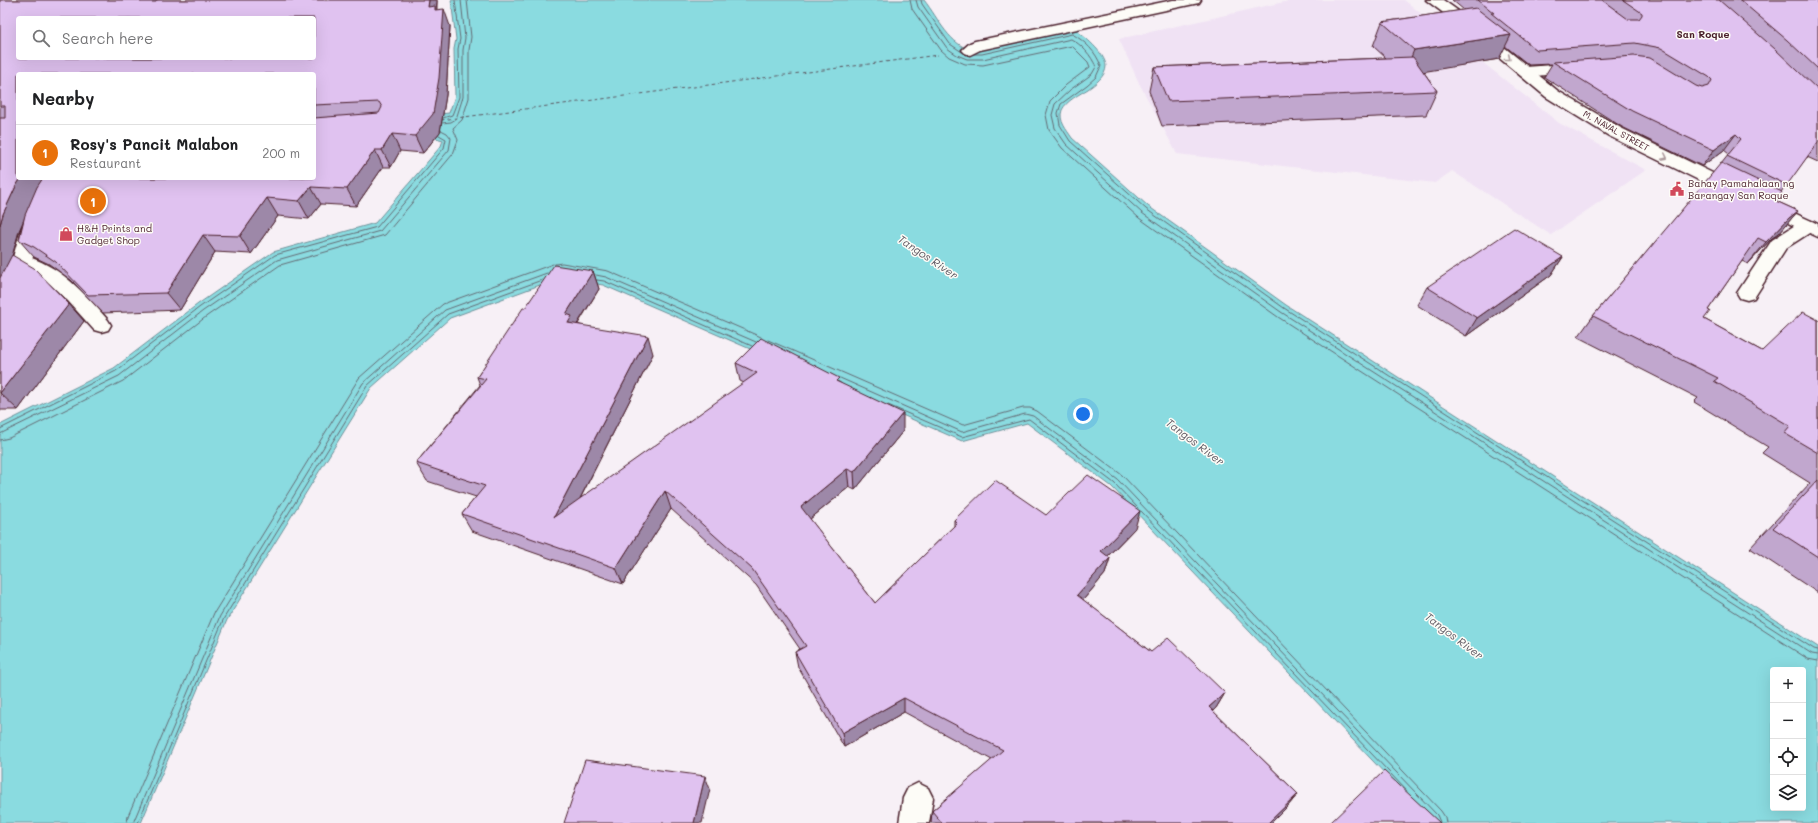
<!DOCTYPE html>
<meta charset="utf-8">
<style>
:root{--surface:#fff;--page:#f6f6f6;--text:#202124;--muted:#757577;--line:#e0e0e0;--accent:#111827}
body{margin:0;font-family:Mali,sans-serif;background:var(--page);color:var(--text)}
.controls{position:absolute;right:12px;bottom:12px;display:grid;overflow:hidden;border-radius:4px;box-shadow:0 4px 16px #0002}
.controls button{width:36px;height:36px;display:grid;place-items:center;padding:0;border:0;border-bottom:1px solid var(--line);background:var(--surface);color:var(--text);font:20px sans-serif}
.you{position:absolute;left:1083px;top:414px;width:14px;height:14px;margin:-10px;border:3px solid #fff;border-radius:50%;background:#1a73e8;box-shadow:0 0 0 6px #1a73e833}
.badge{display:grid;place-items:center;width:26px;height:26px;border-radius:50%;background:var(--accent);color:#fff;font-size:13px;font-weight:700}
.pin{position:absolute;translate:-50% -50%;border:2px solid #fff;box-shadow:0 1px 4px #0006}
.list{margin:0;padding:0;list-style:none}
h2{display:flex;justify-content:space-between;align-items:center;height:52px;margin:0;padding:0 16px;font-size:17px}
h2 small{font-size:13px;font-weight:400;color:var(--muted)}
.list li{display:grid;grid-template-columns:26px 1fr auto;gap:12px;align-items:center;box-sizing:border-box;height:56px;padding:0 16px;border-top:1px solid var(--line)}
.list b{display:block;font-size:15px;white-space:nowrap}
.list p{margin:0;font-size:13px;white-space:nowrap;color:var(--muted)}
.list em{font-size:13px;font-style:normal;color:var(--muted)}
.icon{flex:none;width:22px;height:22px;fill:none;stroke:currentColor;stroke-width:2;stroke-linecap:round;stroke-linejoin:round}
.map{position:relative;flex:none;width:1818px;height:823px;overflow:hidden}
.search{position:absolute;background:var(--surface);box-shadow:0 4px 16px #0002;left:16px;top:16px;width:300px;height:44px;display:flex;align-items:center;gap:10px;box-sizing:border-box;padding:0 14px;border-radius:4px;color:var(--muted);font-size:15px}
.panel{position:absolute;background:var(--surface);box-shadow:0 4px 16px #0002;left:16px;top:72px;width:300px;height:108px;border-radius:4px}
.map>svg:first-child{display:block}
.built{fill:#f0e2f4}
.water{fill:#8adbe0;stroke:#709098;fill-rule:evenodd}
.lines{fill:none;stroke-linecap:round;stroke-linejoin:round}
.shore{stroke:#646a73;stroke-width:1}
.ferry{stroke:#5d5761;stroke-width:1;stroke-dasharray:3.5 3;stroke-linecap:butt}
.service-casing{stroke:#4a1f2b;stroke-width:3}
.minor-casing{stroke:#4a1f2b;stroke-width:3}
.secondary-casing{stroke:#4a1f2b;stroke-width:3}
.service{fill:#fdfcf7;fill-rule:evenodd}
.minor{fill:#fdfcf7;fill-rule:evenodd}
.secondary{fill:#fdfcf7;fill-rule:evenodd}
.wall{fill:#c1a7ce;stroke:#4a1f2b;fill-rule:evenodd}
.shaded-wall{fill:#9d88a8;stroke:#4a1f2b}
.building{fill:#e0c2f0;stroke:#4a1f2b;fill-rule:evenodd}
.oneway{stroke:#ac999b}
.labels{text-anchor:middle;stroke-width:3;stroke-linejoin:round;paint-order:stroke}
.far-street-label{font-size:9px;fill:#4a1f2b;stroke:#fdfcf7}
.far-quarter-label{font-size:10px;font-weight:bold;fill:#4a1f2b;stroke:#fdfcf7}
.poi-label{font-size:10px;fill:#4a1f2b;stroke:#fdfcf7;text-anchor:start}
.water-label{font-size:11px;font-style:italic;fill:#5d5761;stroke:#fdfcf7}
</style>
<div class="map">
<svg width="1818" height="823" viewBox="0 0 1818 823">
<rect width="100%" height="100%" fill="#f7f0f6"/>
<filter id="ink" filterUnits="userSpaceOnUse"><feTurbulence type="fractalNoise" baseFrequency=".025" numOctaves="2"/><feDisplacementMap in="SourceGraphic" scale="8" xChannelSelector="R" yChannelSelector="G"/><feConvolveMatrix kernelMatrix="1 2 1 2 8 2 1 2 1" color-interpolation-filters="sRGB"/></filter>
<g filter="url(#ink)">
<path class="built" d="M 1293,0 L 1404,0 L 1559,123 L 1646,170 L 1551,235 L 1452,171 L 1435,183 L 1177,154 L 1139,83 L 1119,39 Z"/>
<path class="water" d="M 451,0 L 924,0 C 939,19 949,46 975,51 L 1074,29 C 1084,36 1105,53 1106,66 C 1106,76 1095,84 1088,89 C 1080,94 1066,101 1062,110 C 1058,121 1067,130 1072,138 L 1148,206 L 1286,305 L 1818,647 L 1818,823 L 1432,823 L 1111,486 L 1027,423 L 962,441 L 603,285 L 559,278 L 450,318 L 371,388 L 227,620 L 141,823 L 0,823 L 0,425 L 114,368 L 198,304 L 273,252 L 375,223 L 441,146 L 443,140 L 432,137 L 439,114 L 449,113 L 455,96 L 454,49 L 456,39 ZM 1773,670 L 1803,670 L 1803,808 L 1773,808 Z"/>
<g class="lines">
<path class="shore" d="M 910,0 L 912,9 L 941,50 L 949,57 L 965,64 L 983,65 L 1072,46 L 1088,62 L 1090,67 L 1066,85 L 1050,101 L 1046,115 L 1049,130 L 1062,148 L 1139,218 L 1278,317 L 1808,659 L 1818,661
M 916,0 L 918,7 L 947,48 L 957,55 L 967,59 L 983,59 L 1071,39 C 1082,45 1091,55 1096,67 L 1092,74 L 1070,90 L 1055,104 L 1052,115 L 1055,128 L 1066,144 L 1142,213 L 1281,312 L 1812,654 L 1818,655
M 921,0 L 922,4 L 950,44 L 962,52
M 973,54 L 982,54 L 1072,34 C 1085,41 1096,52 1101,66 L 1096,77 L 1087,85 L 1061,104 L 1058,113 L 1060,125 L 1070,141 L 1146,209 L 1284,308 L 1814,649 L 1818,650
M 443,118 L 452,115 L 459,97 L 458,49 L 460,39 L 455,0
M 442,123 L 451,122 L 456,119 L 463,97 L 463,50 L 465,38 L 461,0
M 555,264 L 562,263 L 608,271 L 761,337
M 596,275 L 606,277 L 756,342
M 597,280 L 604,281 L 752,346
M 768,340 L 963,425 L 1023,408 L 1030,408 L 1037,411 L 1122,475 L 1441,811 L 1445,817 L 1446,823
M 840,378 L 962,432 L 1025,414 L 1033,416 L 1118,480 L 1437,815 L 1440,822
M 888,405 L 962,437 L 1029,419 L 1114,483 L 1138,508
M 0,429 L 116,371 L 200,307 L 275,255 L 377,227 L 444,148 L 446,139 L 439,135
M 0,434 L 119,376 L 203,311 L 277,260 L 380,231 L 449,150 L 451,138 L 447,133 L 441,130
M 0,440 L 9,438 L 123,381 L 207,316 L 280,265 L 385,235 L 453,154 L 458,140 L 453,128 L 462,120 L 469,98 L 469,50 L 471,37 L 467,0
M 1141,511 L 1407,791
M 127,823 L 128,816 L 214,613 L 359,378 L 443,304 L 553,264
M 133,823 L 220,616 L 363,383 L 445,310 L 547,273
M 138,823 L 224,618 L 367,386 L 448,314 L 542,280"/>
<path class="ferry" d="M 441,120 L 938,55"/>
<defs>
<path id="service" d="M 1173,0 L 1201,0 L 1199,3 L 1194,4 L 980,50 L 970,55 L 965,53 L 962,50 L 970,43 L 975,41 Z
M 1579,63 L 1585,65 L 1587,68 L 1585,71 L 1526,77 L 1520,75 L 1518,72 L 1520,69 L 1526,67 Z
M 1807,220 L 1814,222 L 1816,226 L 1814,230 L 1786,248 L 1754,298 L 1747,300 L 1740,298 L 1737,293 L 1772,240 L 1800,222 Z
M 22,255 C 60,265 83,292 108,320 L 111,325 L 108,330 L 101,332 L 94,330 L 68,301 L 50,284 L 28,271 L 15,266 L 12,261 L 15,256 Z"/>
<path id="minor" d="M 49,178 L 67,178 L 50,204 L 38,232 L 32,261 L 17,292 L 14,297 L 0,300 L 0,286 L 12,261 L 20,232 L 32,204 Z
M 918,783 L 928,788 L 933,798 L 929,823 L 899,823 L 903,798 L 908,788 Z"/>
<path id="secondary" d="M 1426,0 L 1443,0 L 1471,20 L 1558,91 L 1621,128 L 1741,187 L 1744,191 L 1741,195 L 1735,197 L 1729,195 L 1609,136 L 1546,97 L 1461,26 Z
M 1764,199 L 1818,224 L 1818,237 L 1758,209 L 1755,205 L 1758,201 Z"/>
</defs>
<use href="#service" class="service-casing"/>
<use href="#minor" class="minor-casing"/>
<use href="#secondary" class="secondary-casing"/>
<use href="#service" class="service"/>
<use href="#minor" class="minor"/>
<use href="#secondary" class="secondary"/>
</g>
<path class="wall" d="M 0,0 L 437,0 L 437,10 L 450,26 L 446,95 L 440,132 L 423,153 L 400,151 L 391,167 L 383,167 L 356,206 L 321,204 L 309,219 L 278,216 L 251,254 L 215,252 L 180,310 L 103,313 L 71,280 L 49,264 L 34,257 L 19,240 L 23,220 L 19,231 L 12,256 L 69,304 L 84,321 L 18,410 L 0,410 ZM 18,18 L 314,58 L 18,58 ZM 18,74 L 314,74 L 314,178 L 18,178 Z
M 1452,0 L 1818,0 L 1818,162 L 1807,157 L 1781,192 L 1776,201 L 1798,211 L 1779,233 L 1771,239 L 1748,264 L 1742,261 L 1708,310 L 1704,319 L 1762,351 L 1818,320 L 1818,593 L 1750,548 L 1810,483 L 1762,453 L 1768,447 L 1694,402 L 1698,398 L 1578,337 L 1593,316 L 1721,164 L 1729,154 L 1724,150 L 1702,166 L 1622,127 L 1544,77 L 1552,64 L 1529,65 L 1505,46 L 1499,59 L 1423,71 L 1437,91 L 1426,115 L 1162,126 L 1149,91 L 1154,67 L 1386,58 L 1373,46 L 1382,22 L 1464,10 Z
M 1563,257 L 1551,275 L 1466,336 L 1417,305 L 1427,287 Z
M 593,271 L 599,289 L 578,324 L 653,354 L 580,499 L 744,383 L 740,381 L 736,363 L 839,382 L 903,431 L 855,490 L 849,487 L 810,519 L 875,603 L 954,526 L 954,520 L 1046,515 L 1135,528 L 1108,556 L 1110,558 L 1105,574 L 1083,600 L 1151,652 L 1225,693 L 1216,708 L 1213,711 L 1298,794 L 1287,807 L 1271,823 L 931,823 L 932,811 L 992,760 L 904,712 L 844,747 L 798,667 L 795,652 L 800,649 L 756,585 L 671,509 L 623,584 L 472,531 L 462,514 L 476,497 L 427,481 L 416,463 L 480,385 L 477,377 L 525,308 Z"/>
<path class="shaded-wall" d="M 141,0 L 160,0 L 151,18 L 140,2 Z
M 429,0 L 437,0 L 437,2 L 436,9 L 442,22 L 428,7 Z
M 444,9 L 450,26 L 446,95 L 440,132 L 423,153 L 415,136 Z
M 1511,35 L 1499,59 L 1404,75 L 1414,50 Z
M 392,134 L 400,151 L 391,167 L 382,150 Z
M 1736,134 L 1724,150 L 1702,166 L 1714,150 Z
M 375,150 L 383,167 L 356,206 L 347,189 Z
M 21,178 L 47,178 L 31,203 L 19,231 L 11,260 L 0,283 L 0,225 L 3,214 L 16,186 Z
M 311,187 L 321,204 L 309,219 L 299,201 Z
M 267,198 L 278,216 L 251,254 L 240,236 Z
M 1798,211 L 1779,233 L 1771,239 L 1748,264 L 1766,242 L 1789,218 Z
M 203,235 L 215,252 L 180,310 L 166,293 Z
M 1563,257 L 1551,275 L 1466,336 L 1477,318 Z
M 593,271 L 599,289 L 576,326 L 575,341 L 566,314 Z
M 69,304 L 84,321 L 18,410 L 0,393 Z
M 648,336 L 653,354 L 562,534 L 554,517 Z
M 903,413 L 903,431 L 855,490 L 854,472 Z
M 847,469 L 849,487 L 804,524 L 801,507 Z
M 665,491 L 671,509 L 623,584 L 616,568 Z
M 1140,511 L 1135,528 L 1096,568 L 1101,551 Z
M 1110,558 L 1105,574 L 1073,612 L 1077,595 Z
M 1225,693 L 1216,708 L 1201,722 L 1209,707 Z
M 904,698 L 904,712 L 844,747 L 842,733 Z
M 705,776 L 710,789 L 702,823 L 694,823 Z
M 1298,794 L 1287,807 L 1271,823 L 1268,823 Z"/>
<path class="building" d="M 0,0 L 141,0 L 140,2 L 156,2 L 157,0 L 429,0 L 428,7 L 435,6 L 435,10 L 444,9 L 439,78 L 433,114 L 415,136 L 392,134 L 382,150 L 375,150 L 347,189 L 311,187 L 299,201 L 267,198 L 240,236 L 203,235 L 166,293 L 88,295 L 56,262 L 34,247 L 19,240 L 25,215 L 37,187 L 43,178 L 314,178 L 314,118 L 379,113 L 382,107 L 379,102 L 314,105 L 314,74 L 18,74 L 18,178 L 21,178 L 16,186 L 3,214 L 0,225 L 0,118 L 5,118 L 5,106 L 0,106 ZM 18,18 L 314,18 L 314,58 L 18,58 Z
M 1478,0 L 1602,0 L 1628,19 L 1639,19 L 1642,15 L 1642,13 L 1623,0 L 1719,0 L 1775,49 L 1818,90 L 1818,142 L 1787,185 L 1727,156 L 1741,139 L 1736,134 L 1714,150 L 1632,111 L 1553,62 L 1634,56 L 1650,58 L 1696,86 L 1702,88 L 1709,86 L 1712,80 L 1709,77 L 1661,48 L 1635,43 L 1537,50 L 1491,13 L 1494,13 Z
M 1740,0 L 1818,0 L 1818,69 L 1787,40 Z
M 1476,8 L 1511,35 L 1414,50 L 1382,22 Z
M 1413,57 L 1437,91 L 1168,101 L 1154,67 Z
M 1721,163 L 1782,192 L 1776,201 L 1798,211 L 1789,218 L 1766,242 L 1758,238 L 1708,310 L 1710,311 L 1704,319 L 1762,351 L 1803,312 L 1818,320 L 1818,453 L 1784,433 L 1790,426 L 1714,381 L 1718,378 L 1593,316 Z
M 1514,228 L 1563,257 L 1477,318 L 1427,287 Z
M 12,255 L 34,268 L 69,304 L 0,393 L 0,278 Z
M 554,265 L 593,271 L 566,314 L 572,316 L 568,323 L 648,336 L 554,517 L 757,373 L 736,363 L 761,338 L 839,378 L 836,381 L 903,413 L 854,472 L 847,469 L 801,507 L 875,603 L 957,523 L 954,520 L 995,480 L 1046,515 L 1088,475 L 1140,511 L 1101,551 L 1110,558 L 1077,595 L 1151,652 L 1168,638 L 1225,693 L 1209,707 L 1298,794 L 1268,823 L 942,823 L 932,811 L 1003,750 L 904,698 L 842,733 L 795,652 L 806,646 L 752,569 L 665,491 L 616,568 L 462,514 L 485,486 L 416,463 L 486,379 L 477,377 L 523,308 L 525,308 Z
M 1818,480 L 1818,557 L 1773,528 Z
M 585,760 L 705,776 L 694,823 L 564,823 Z
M 1384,771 L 1440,823 L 1330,823 Z"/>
<defs><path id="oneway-chevron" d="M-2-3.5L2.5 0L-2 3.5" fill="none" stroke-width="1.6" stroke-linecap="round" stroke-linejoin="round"/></defs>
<g class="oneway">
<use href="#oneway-chevron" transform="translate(1508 58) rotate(39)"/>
<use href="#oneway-chevron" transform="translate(1665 157) rotate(26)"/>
</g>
</g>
<defs>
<symbol id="civic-bare" viewBox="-9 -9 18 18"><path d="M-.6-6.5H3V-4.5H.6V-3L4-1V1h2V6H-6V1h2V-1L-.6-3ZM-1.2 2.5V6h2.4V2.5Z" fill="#d1495b" stroke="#fdfcf7" stroke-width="2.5" paint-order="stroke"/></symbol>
<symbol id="shop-bare" viewBox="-9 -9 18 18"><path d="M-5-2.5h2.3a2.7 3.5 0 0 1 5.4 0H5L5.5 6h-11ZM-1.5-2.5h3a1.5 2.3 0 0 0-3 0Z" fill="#d1495b" stroke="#fdfcf7" stroke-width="2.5" paint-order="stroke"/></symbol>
</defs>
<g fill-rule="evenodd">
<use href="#civic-bare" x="1667" y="179" width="20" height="20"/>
<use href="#shop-bare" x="56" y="224" width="20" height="20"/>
</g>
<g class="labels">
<g class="far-street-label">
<text transform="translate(1616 131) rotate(29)" y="3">M. NAVAL STREET</text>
</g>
<g class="far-quarter-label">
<text x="1703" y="38">San Roque</text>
</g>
<g class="poi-label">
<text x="1688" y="187">Bahay Pamahalaan ng<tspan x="1688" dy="12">Barangay San Roque</tspan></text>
<text x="77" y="232">H&amp;H Prints and<tspan x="77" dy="12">Gadget Shop</tspan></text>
</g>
<g class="water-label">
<text transform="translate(928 257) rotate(34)" y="4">Tangos River</text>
<text transform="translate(1195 442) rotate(37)" y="4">Tangos River</text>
<text transform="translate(1454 636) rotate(37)" y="4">Tangos River</text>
</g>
</g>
</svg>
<div class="controls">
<button>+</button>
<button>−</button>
<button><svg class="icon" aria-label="locate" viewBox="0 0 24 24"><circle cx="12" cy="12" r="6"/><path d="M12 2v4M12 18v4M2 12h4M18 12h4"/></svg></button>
<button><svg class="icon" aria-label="layers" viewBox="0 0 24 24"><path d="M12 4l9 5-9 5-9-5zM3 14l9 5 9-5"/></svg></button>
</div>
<div class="you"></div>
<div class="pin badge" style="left:93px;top:201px;background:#e8710a">1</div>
<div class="search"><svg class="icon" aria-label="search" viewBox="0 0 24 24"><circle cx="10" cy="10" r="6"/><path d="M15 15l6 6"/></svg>Search here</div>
<section class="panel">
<h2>Nearby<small></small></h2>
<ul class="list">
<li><span class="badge" style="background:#e8710a">1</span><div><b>Rosy's Pancit Malabon</b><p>Restaurant</p></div><em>200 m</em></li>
</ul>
</section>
</div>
